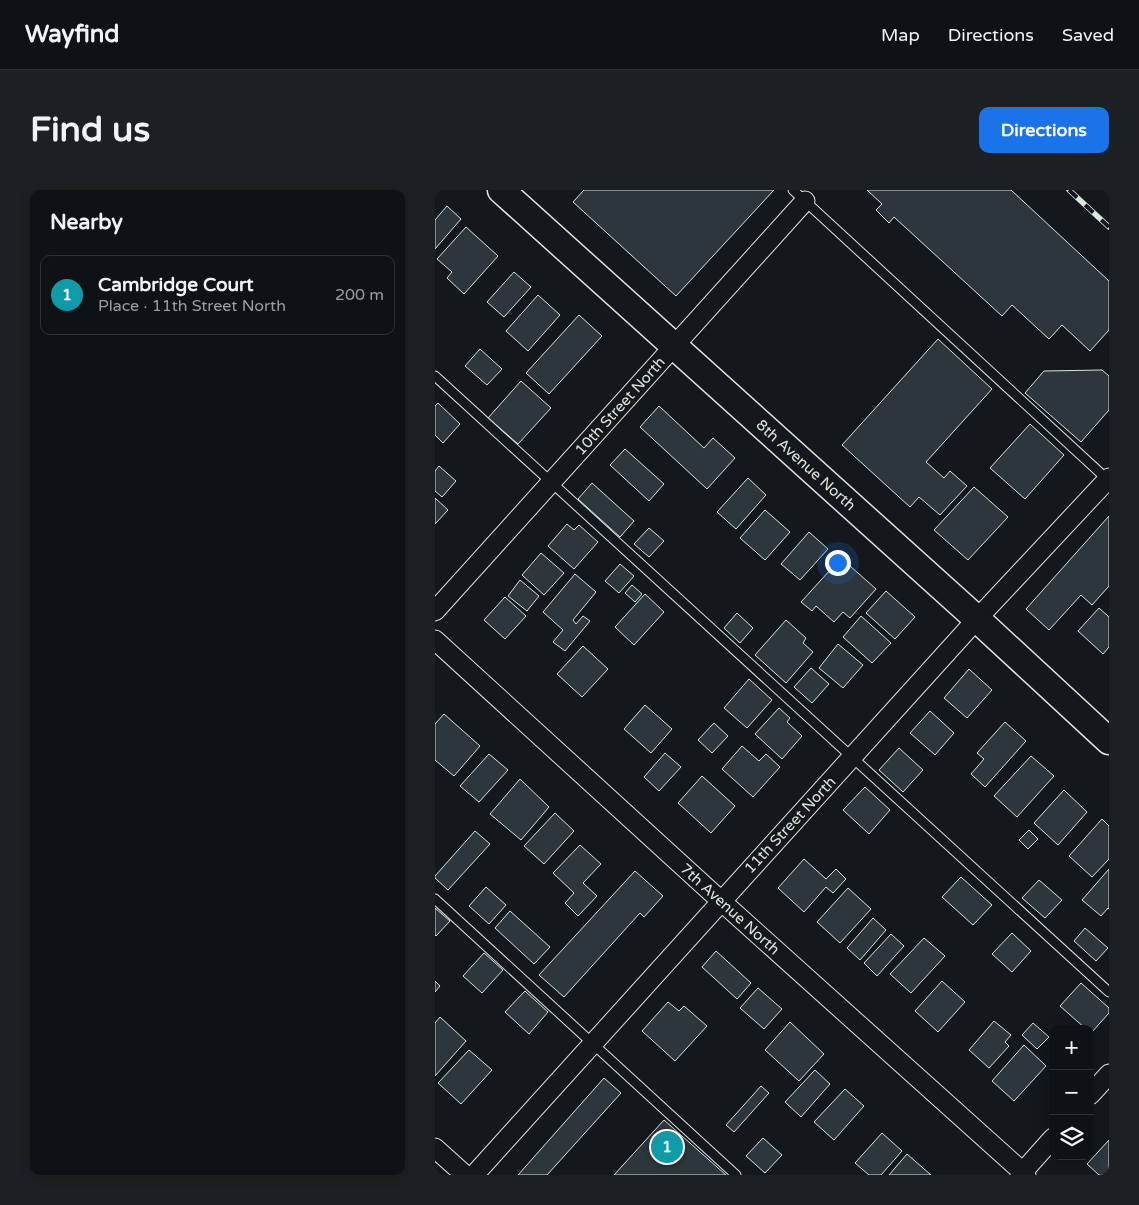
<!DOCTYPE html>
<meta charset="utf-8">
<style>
:root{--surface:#0f1215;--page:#1d2022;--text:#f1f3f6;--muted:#9b9ea0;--line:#2f3234;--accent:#1a73e8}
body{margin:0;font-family:"Varela Round",sans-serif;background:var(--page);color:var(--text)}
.controls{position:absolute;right:15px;bottom:15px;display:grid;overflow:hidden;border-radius:10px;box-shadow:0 2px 12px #0003}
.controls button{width:45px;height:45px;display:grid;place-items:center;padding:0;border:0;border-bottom:1px solid var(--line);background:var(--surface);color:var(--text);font:25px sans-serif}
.you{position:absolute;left:402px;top:372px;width:18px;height:18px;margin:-12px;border:4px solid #fff;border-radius:50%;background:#1a73e8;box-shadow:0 0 0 8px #1a73e833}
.badge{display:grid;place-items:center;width:32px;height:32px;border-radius:50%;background:var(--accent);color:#fff;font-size:16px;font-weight:700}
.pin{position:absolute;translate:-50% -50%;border:2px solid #fff;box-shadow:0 1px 5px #0006}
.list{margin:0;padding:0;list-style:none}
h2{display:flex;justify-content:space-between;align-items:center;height:65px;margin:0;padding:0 20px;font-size:21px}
h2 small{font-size:16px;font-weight:400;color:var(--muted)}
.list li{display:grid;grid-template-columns:32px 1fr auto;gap:15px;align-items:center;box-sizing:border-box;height:80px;margin:0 10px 10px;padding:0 10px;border:1px solid var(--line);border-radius:10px}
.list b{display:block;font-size:19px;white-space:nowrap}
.list p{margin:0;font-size:16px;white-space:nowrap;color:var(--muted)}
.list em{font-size:16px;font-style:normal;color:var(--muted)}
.icon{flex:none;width:28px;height:28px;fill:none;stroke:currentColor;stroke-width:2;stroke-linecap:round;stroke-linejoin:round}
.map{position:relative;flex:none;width:674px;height:985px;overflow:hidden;border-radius:10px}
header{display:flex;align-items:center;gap:30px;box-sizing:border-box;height:70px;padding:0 25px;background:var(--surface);border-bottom:1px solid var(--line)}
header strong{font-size:24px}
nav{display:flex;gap:28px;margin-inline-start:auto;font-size:18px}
.intro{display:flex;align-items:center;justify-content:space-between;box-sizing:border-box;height:120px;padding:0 30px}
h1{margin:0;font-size:35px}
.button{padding:12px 22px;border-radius:10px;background:var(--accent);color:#fff;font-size:18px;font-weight:700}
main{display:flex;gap:30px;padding:0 30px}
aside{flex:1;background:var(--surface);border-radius:10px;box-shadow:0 2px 12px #0003}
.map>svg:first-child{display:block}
.building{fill:#2c363c;stroke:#d8e6dc}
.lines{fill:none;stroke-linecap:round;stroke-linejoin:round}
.lane-casing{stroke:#d8e6dc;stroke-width:11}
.street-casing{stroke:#d8e6dc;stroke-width:21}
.secondary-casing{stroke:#d8e6dc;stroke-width:29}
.lane{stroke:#14181c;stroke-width:9}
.street{stroke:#14181c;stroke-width:19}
.secondary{stroke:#14181c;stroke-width:26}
.rail-casing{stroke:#d8e6dc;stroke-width:5.5}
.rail{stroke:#14181c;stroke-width:4;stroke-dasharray:11;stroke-linecap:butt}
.labels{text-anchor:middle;stroke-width:4;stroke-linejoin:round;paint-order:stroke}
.street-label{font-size:15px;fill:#d8e6dc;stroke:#14181c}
</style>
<header>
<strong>Wayfind</strong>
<nav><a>Map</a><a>Directions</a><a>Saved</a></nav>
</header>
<div class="intro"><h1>Find us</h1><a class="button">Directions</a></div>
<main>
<aside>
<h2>Nearby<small></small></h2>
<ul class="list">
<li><span class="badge" style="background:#0f9aa8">1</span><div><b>Cambridge Court</b><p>Place · 11th Street North</p></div><em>200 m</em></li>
</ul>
</aside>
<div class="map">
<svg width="674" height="985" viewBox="0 0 674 985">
<rect width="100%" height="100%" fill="#14181c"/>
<path class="building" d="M 149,0 L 339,0 L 241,106 L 138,12 Z
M 432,0 L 576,0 L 674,91 L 674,140 L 655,161 L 627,135 L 614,149 L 577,115 L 567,126 L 459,27 L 454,33 L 441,20 L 447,14 Z
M 12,16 L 26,29 L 0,59 L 0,30 Z
M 31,37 L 63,66 L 29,104 L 12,88 L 17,82 L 2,69 Z
M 79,82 L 96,97 L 69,127 L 52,112 Z
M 103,105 L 125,125 L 93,161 L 71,141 Z
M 144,125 L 167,146 L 114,204 L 91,183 Z
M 503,149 L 557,199 L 491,272 L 509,288 L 515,281 L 532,296 L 505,325 L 484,307 L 475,317 L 407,255 Z
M 45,159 L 67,179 L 52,195 L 30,176 Z
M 667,180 L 674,186 L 674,220 L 646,252 L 590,203 L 609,181 Z
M 86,191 L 116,218 L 83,254 L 53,228 Z
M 3,213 L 25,234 L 8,253 L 0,245 L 0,216 Z
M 224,216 L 269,258 L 278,248 L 300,268 L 272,299 L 205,237 Z
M 595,234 L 629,265 L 590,309 L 555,278 Z
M 190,259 L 229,294 L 214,311 L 175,275 Z
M 4,276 L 21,291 L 7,307 L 0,301 L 0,281 Z
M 313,288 L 331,305 L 301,339 L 282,322 Z
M 157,293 L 199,331 L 185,347 L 143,309 Z
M 539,297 L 573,327 L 533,370 L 499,340 Z
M 0,308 L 13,320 L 0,334 Z
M 330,320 L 355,342 L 330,370 L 305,348 Z
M 674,326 L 674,396 L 657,415 L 646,405 L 614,440 L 591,419 Z
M 132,334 L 139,340 L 144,335 L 163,352 L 139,379 L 113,356 Z
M 214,338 L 229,351 L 214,367 L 199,354 Z
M 374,342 L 393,359 L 365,390 L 346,374 Z
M 106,363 L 129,383 L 109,405 L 87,385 Z
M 406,368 L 441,399 L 415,428 L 408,422 L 399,432 L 381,416 L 377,421 L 366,412 Z
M 185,374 L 199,386 L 184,403 L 170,391 Z
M 140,384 L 161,402 L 138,430 L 141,434 L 148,426 L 155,431 L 130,461 L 118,452 L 128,440 L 108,422 Z
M 85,390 L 104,406 L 92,421 L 73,406 Z
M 197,395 L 207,404 L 200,412 L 190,403 Z
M 451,401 L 480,427 L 460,449 L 431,423 Z
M 210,404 L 229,422 L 199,455 L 180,437 Z
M 70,407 L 91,426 L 70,449 L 49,430 Z
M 664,418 L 674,427 L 674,457 L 668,464 L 643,441 Z
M 302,423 L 318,438 L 305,453 L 289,438 Z
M 426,426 L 456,453 L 437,473 L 408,447 Z
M 351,430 L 371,448 L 368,453 L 378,462 L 351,493 L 320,465 Z
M 403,454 L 428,475 L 408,498 L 384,478 Z
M 148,456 L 173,479 L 147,507 L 122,484 Z
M 376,478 L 394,494 L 377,513 L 359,497 Z
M 534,479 L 557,500 L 532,528 L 509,508 Z
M 314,489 L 337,510 L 312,538 L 289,518 Z
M 210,515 L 237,539 L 216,563 L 189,539 Z
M 344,518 L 355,528 L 352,532 L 367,546 L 347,569 L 320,544 Z
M 495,521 L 519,543 L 500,565 L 475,543 Z
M 9,524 L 45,556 L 19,586 L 0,570 L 0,534 Z
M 570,532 L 591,551 L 550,597 L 536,584 L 549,569 L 542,563 Z
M 279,533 L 293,546 L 277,563 L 263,550 Z
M 307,556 L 324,571 L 331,564 L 345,577 L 318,607 L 287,579 Z
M 464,558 L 488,580 L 468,602 L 444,580 Z
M 230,563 L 246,577 L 224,601 L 209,587 Z
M 54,564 L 73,580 L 44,612 L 25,596 Z
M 596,566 L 619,586 L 582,627 L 559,606 Z
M 267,586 L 300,616 L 276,643 L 243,613 Z
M 85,589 L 114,617 L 86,650 L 55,624 Z
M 430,597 L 455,620 L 434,644 L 408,620 Z
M 629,600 L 652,622 L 623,655 L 599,633 Z
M 120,623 L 139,641 L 109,674 L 89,656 Z
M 667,629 L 674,636 L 674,669 L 657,687 L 634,666 Z
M 594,640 L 603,649 L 593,659 L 584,650 Z
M 40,641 L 55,654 L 13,700 L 0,688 L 0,686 Z
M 145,655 L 166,674 L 148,693 L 162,706 L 143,726 L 130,713 L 139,703 L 118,683 Z
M 369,669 L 391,689 L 401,679 L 411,689 L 398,703 L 391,697 L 369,722 L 343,698 Z
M 674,679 L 674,719 L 673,718 L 666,726 L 647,710 Z
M 200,681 L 228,706 L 209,727 L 205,723 L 129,807 L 104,785 Z
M 526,687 L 557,715 L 538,735 L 507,707 Z
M 604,690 L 627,710 L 610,728 L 587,708 Z
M 51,697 L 71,715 L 54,734 L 34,716 Z
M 413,698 L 436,719 L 405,753 L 382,732 Z
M 0,718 L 15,731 L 1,746 L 0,745 Z
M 75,721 L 115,757 L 99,774 L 60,738 Z
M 438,728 L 451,740 L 425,770 L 412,758 Z
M 650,738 L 673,758 L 661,771 L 639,751 Z
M 577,743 L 596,761 L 577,782 L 557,764 Z
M 456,744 L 469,756 L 442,786 L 429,773 Z
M 489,748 L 510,766 L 476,803 L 455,784 Z
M 281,761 L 316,793 L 302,809 L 267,777 Z
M 49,763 L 68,780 L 47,803 L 28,786 Z
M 0,791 L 5,796 L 0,802 Z
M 507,791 L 530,812 L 503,842 L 480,821 Z
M 646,793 L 674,818 L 674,823 L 656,843 L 655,839 L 651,839 L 625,816 Z
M 323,798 L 347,819 L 329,839 L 305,818 Z
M 90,801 L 113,822 L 94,844 L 70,822 Z
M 233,812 L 244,821 L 249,816 L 272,836 L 240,871 L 207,841 Z
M 5,827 L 31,851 L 0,886 L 0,833 Z
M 559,831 L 576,845 L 570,852 L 574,856 L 554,878 L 534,860 Z
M 355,832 L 389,864 L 364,891 L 330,860 Z
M 598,833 L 614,847 L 602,859 L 587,845 Z
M 589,855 L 611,876 L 579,911 L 557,891 Z
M 34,860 L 57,880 L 26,914 L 3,893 Z
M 380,880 L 395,894 L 366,927 L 350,912 Z
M 169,888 L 186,903 L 112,985 L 83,985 Z
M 326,896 L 334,903 L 299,942 L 291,935 Z
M 410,899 L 429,916 L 399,950 L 379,932 Z
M 229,930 L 291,985 L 179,985 Z
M 447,943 L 467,961 L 446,985 L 434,985 L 420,973 Z
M 328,948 L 347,965 L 330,983 L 311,966 Z
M 674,950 L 674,985 L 664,985 L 652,974 Z
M 472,964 L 496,985 L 454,985 Z"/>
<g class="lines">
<defs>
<path id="lane" d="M 358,0 L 674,291
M 0,186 L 674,802
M 0,709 L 301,985"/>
<path id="street" d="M 0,421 L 370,11
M 0,450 L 286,711 L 591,985
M 655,905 L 674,884
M 0,958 L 30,985
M 39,985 L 542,429 L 674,288
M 585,985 L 618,948"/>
<path id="secondary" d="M 66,0 L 542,429 L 674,551"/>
</defs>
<use href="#lane" class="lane-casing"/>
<use href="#street" class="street-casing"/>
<use href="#secondary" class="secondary-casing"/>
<use href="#lane" class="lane"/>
<use href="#street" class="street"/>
<use href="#secondary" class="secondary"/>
<defs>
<path id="rail" d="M 634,0 L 674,37"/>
</defs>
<use href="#rail" class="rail-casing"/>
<use href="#rail" class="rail"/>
</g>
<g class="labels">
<g class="street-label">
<text transform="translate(185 216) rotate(-48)" y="5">10th Street North</text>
<text transform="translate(371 275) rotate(42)" y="5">8th Avenue North</text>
<text transform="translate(355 635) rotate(-47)" y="5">11th Street North</text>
<text transform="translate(295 719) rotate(42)" y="5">7th Avenue North</text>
</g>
</g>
</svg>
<div class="controls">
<button>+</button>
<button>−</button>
<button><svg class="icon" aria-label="layers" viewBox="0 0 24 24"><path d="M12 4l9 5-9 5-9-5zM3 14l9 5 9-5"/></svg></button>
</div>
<div class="you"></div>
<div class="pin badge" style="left:232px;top:957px;background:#0f9aa8">1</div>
</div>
</main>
